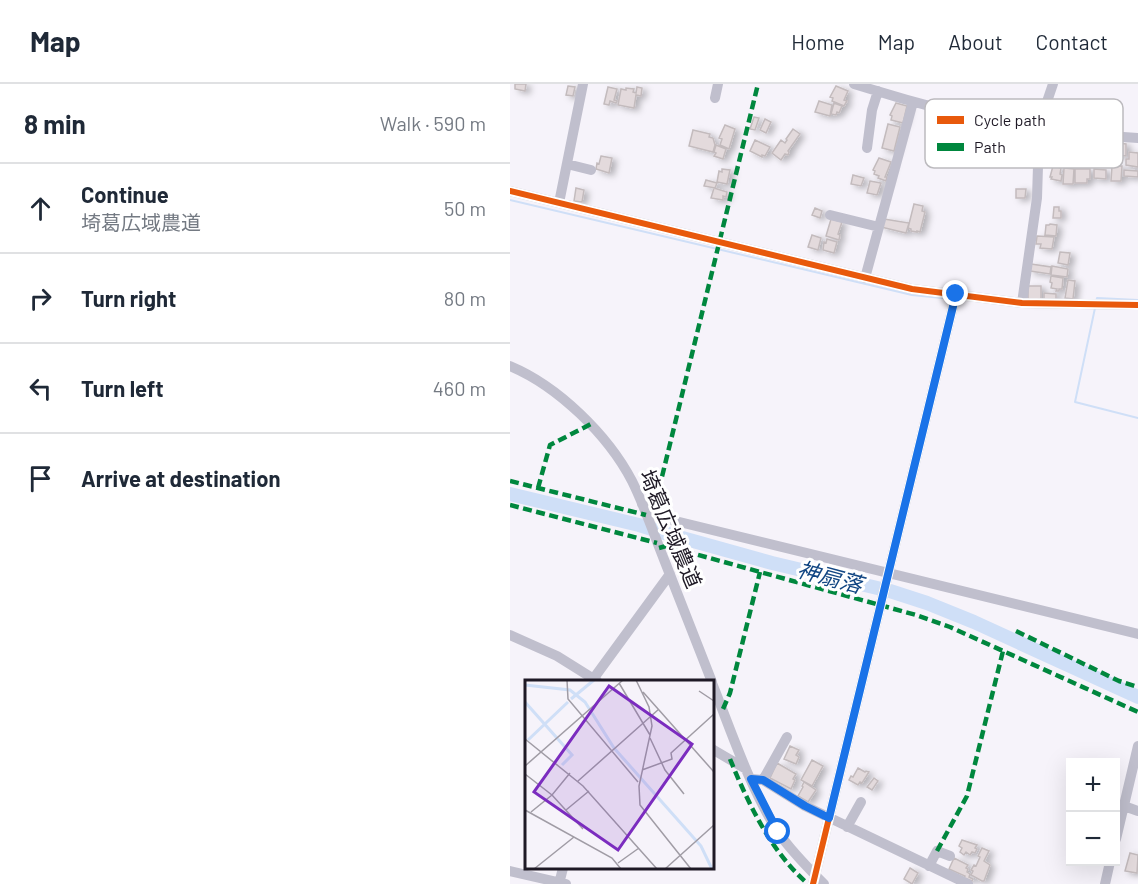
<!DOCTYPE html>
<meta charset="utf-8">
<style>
:root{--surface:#fff;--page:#f6f6f7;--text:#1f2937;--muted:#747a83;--line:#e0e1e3}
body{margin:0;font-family:Barlow,"Noto Sans JP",sans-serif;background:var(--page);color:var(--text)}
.controls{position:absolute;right:18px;bottom:18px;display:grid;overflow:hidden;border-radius:0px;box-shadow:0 6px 24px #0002}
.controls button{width:54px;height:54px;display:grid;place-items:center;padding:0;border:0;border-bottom:2px solid var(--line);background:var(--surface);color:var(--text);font:30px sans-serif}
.stop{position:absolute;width:18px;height:18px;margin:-14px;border:4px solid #1a73e8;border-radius:50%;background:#fff}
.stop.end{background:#1a73e8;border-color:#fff;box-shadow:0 2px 6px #0008}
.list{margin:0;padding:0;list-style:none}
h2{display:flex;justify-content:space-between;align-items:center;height:78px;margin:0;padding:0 24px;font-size:26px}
h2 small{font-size:20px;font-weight:400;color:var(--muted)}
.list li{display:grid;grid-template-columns:39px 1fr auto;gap:18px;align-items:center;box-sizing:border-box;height:90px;padding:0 24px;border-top:2px solid var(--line)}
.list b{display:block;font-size:22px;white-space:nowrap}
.list p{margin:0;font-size:20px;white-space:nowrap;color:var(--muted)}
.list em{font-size:20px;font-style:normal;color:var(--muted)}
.icon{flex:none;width:33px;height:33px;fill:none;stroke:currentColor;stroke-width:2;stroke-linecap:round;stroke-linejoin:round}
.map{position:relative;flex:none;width:628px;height:800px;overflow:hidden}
header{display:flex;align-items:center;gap:36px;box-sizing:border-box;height:84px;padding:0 30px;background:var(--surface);border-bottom:2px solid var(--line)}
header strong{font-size:28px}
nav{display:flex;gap:33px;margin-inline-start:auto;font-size:21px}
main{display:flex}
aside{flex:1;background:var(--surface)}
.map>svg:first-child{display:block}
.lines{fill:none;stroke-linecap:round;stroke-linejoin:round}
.stream{stroke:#cfdff7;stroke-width:2}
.river{stroke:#cfdff7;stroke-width:14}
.building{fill:#e3dadc;stroke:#c3bbbd;stroke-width:1.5;filter:url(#shadow)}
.minor{stroke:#c0bfcd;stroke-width:10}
.quiet{stroke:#00873e;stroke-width:4.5;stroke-dasharray:9 4.5;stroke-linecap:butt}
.cycleway-casing{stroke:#fff;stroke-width:10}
.cycleway{stroke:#e8590c;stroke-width:6}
.route{stroke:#1a73e8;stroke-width:8}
.labels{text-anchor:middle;stroke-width:6;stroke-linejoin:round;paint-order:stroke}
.street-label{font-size:21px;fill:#1e1925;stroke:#fff}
.water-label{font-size:22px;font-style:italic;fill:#124683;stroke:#fff}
.inset-river{fill:none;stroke:#cfdff7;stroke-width:3}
.inset-road{fill:none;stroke:#a09ca5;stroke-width:1.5}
.view{fill:#7b2cbf;fill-opacity:0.15;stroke:#7b2cbf;stroke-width:3}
.inset-edge{fill:none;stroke:#1e1925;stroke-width:3}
.key{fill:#fff;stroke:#bcbabe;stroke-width:1.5}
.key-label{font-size:16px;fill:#1e1925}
</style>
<header>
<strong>Map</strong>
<nav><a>Home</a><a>Map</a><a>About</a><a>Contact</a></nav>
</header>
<main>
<aside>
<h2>8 min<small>Walk · 590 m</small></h2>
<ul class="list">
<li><svg class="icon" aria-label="ahead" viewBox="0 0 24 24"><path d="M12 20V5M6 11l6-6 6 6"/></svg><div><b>Continue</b><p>埼葛広域農道</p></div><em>50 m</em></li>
<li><svg class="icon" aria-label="right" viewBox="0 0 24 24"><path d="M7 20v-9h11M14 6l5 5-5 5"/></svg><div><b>Turn right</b></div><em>80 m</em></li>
<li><svg class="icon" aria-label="left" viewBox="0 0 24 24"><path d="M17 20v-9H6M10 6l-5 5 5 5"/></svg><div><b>Turn left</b></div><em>460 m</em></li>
<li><svg class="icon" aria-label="arrive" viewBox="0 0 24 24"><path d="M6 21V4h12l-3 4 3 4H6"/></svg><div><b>Arrive at destination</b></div></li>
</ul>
</aside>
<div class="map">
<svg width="628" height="800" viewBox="0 0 628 800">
<defs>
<filter id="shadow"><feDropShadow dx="4.5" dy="2.5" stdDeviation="3" flood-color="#0004"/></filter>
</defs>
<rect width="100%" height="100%" fill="#f6f3fa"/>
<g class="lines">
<path class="stream" d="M 0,116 L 402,211 L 442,215
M 586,218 L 587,214 L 628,216
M 585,224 L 565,318 L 628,334"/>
<path class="river" d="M 0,410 L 129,441 L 158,450 L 262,479 L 380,507 L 417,519 L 464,538 L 628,613"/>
</g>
<path class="building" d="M 5,0 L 16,0 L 15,7 L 5,5 Z
M 58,2 L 65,3 L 63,12 L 56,11 Z
M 326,2 L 338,7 L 334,16 L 337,17 L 334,22 L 322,17 L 323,14 L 320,13 Z
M 98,3 L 107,5 L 104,16 L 107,17 L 106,19 L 100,17 L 99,21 L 94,20 Z
M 127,3 L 132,4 L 131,12 L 126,11 L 124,24 L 108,21 L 111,5 L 116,6 L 116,4 L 124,5 L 123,8 L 126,9 Z
M 309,17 L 322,21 L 320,32 L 305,28 Z
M 324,19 L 332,22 L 329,29 L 327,28 L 326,31 L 321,30 Z
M 386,19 L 397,22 L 393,39 L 381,36 L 382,32 L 380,31 Z
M 244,33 L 249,34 L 245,46 L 240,45 Z
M 255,35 L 261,38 L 256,49 L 250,46 Z
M 378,40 L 390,43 L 384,67 L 372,64 Z
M 215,41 L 225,45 L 219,65 L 210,61 L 212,55 L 209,54 Z
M 283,45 L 290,50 L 278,67 L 279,68 L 278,71 L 275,70 L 271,76 L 262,69 L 271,56 L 275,59 L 277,56 L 276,55 Z
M 183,46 L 200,50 L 199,53 L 203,54 L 205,61 L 203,68 L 179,62 Z
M 245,56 L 260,63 L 255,72 L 252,71 L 252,73 L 240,67 Z
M 609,59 L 616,60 L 616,72 L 607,71 L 607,65 L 608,65 Z
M 206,61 L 216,65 L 213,75 L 204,72 L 206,69 L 204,68 Z
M 619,68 L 628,69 L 628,83 L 616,81 L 616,75 L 619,75 Z
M 91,72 L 102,74 L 99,89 L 86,85 L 87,79 L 89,80 Z
M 369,74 L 381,78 L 375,93 L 377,93 L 376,97 L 368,94 L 369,92 L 364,90 L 365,87 L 363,86 Z
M 543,82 L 551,84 L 550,90 L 552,91 L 551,97 L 541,95 L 542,93 L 540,93 Z
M 602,82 L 612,82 L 611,97 L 601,97 Z
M 554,84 L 564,85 L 563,100 L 553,100 Z
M 212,85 L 220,86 L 217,100 L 207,98 L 209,87 L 212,88 Z
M 565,85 L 580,85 L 580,95 L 577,95 L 577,99 L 565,99 Z
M 584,85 L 596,86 L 596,95 L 584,94 Z
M 614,86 L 628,87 L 628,93 L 614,92 Z
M 343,91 L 354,94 L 351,102 L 341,100 Z
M 196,96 L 207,99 L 205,104 L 194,102 Z
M 360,97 L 371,99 L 367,111 L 357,109 Z
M 66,104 L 74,106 L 72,118 L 64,117 Z
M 204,104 L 217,108 L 216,113 L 213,112 L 213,116 L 201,114 Z
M 506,105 L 516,105 L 515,114 L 506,114 Z
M 404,120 L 413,122 L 412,127 L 415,128 L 410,148 L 407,147 L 407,148 L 401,147 L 401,145 L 398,144 Z
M 544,123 L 549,123 L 549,127 L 551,127 L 551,134 L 543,134 Z
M 305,124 L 312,127 L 310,134 L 302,131 Z
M 321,135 L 332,138 L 328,150 L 330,151 L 329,156 L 316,152 Z
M 374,135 L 399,139 L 396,149 L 371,143 Z
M 540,140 L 547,141 L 546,152 L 535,151 L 536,141 L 539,141 Z
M 302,151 L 311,154 L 308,166 L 298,163 Z
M 527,152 L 544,153 L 542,165 L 530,164 L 531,160 L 526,160 Z
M 317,155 L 327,158 L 324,169 L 313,166 L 314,158 L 316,159 Z
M 550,168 L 560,169 L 558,181 L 548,179 Z
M 521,180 L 541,183 L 540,190 L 520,187 Z
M 542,182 L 558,185 L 557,193 L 541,191 Z
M 541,192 L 553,194 L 552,205 L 549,205 L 549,207 L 546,207 L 547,205 L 541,204 L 542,199 L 540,198 Z
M 558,196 L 565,197 L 563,215 L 555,214 Z
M 518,202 L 531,202 L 531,216 L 518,216 Z
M 534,209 L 546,210 L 546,216 L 534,216 Z
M 280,662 L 289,666 L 286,671 L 289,673 L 286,680 L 274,675 Z
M 302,676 L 313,682 L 302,702 L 291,696 Z
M 267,679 L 286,690 L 283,695 L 285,696 L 281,705 L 260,694 Z
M 348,684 L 355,688 L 356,687 L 359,688 L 352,699 L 350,698 L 348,701 L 339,696 L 341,692 L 343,693 Z
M 364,694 L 368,697 L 362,706 L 357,703 Z
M 294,698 L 306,706 L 298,718 L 288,712 L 293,703 L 292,702 Z
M 452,756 L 467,761 L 465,764 L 467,765 L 465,769 L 462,768 L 460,771 L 456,768 L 454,771 L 450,768 L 452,764 L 449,762 Z
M 472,764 L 479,767 L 474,777 L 480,781 L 474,797 L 472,797 L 461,791 L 463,787 L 461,786 L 464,781 L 466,782 L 470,773 L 468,772 Z
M 620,769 L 628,771 L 627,789 L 615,787 Z
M 444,774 L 458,781 L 456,784 L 458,785 L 457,788 L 460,790 L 459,793 L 463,795 L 462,797 L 454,794 L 455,792 L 439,785 Z
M 400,784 L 408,789 L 402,800 L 394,795 Z"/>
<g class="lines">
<path class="minor" d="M 344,0 C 404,19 465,35 527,47 L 543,0
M 205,14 L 208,0
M 357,64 L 362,26 L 368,7
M 57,80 L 81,86
M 0,107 L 402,205 L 512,219 L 628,221
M 49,119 L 73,0
M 320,131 L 369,143
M 355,194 L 403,18
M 512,219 L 527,114 L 528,82 L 527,47 L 628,54
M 0,282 C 48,302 98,351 122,397 C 135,423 144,451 155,478 C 171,518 186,558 202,598
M 132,420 L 142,417 L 149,433 L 628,550
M 0,551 L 47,572 L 87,597
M 81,598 L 160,490
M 202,599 C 222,649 239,702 268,748 C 281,767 298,784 314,800
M 202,665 L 236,685
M 241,695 L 253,696 L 295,722 L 458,800
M 253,696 L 277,653
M 614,722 L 628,727
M 337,743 L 351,718
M 606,755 L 628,662
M 419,782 L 427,767 L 440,772
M 0,787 L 56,800
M 49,800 L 53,784
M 303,800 L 446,210
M 595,800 L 600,778"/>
<path class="quiet" d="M 0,397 L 136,431
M 28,404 L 40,361 L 81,340
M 142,417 L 148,409 L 248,0
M 0,421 L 147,459
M 149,464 L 156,462 L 406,531 L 440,543 L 628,628
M 506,547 L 609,597 L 628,603
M 213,625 L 220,609 L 250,488
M 220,675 C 238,719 261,768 298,800
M 427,767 L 457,712 L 493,567"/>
<defs>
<path id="cycleway" d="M 0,107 L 402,205 L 512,219 L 628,221
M 303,800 L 446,210"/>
</defs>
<use href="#cycleway" class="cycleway-casing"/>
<use href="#cycleway" class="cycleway"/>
</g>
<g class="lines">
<path class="route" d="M 268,748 L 241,695 L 253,696 L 295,722 L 319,734 L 446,210"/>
</g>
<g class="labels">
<g class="street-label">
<text transform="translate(160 445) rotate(67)" y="7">埼葛広域農道</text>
</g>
<g class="water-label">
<text transform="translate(320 493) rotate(15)" y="8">神扇落</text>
</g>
</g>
<g transform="translate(15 596)">
<rect width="189" height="189" fill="#f6f3fa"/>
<path class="inset-river" d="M 0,5 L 45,10 L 60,22 L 89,68 L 176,166 L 187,189M 46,19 L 69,0M 0,22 L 47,75 L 37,85M 3,60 L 43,22"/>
<path class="inset-road" d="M 42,0 L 43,19 L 113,102M 111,0 L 124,27 L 127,46 L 114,106 L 115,125 L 166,189M 94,3 L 125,55M 174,11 L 189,21M 118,12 L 189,92M 125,58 L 140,90 L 159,114M 0,59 L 58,106 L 132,189M 0,86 L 98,0M 117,90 L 147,79 L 146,73 L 189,34M 0,94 L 27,115 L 45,93M 53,101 L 134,29M 0,130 L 87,178 L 96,189M 41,130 L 64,111M 6,132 L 27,115 L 58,149M 93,183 L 114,168M 9,189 L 49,157M 140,189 L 189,145"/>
<path class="view" d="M 84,6 L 167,64 L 93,170 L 9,112 Z"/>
<rect width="189" height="189" class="inset-edge"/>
</g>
<rect x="415" y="15" width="198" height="69" rx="9" class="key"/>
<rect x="427" y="32" width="27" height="8" fill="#e8590c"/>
<rect x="427" y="59" width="27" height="8" fill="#00873e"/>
<g class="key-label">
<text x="464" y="42">Cycle path</text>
<text x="464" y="69">Path</text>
</g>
</svg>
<div class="controls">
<button>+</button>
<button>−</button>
</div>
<div class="stop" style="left:268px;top:748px"></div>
<div class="stop end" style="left:446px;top:210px"></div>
</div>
</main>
